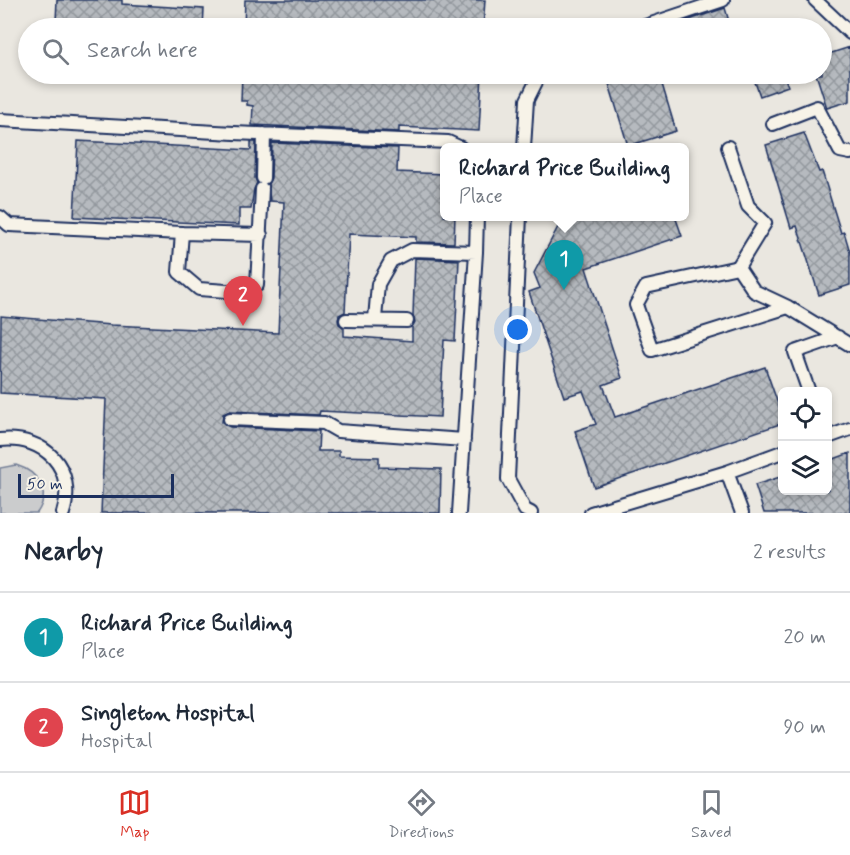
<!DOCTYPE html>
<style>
:root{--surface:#fff;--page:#f2f2f3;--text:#1f2937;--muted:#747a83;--line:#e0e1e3;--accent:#d93025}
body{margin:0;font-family:Mynerve,sans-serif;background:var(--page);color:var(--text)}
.controls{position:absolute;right:18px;bottom:18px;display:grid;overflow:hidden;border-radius:9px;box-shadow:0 3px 9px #0003}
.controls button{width:54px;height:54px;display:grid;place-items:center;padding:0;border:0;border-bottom:2px solid var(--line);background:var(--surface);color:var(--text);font:30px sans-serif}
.scale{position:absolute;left:18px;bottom:15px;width:156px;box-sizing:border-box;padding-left:6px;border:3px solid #1b2f5e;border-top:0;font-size:16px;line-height:21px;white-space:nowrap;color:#1b2f5e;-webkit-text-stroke:4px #f7f3e8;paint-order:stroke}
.you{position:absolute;left:518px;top:330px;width:21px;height:21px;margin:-15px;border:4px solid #fff;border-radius:50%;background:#1a73e8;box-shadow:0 0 0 9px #1a73e833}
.badge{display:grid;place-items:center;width:39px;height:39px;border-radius:50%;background:var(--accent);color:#fff;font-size:20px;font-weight:700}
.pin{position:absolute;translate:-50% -50px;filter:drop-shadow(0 2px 3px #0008)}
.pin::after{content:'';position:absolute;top:32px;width:21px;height:18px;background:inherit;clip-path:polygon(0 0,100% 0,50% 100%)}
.popup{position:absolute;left:440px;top:143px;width:249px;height:78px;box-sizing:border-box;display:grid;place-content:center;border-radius:9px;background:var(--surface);filter:drop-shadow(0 2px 4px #0005);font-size:20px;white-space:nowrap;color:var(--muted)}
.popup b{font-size:22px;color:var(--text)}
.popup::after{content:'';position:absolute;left:50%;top:100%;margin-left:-12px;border:12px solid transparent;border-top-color:var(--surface)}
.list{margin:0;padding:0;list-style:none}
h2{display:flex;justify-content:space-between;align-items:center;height:78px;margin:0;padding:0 24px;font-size:26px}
h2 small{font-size:20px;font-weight:400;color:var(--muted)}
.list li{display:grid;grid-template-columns:39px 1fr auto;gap:18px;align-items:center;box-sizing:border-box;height:90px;padding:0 24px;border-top:2px solid var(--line)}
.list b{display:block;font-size:22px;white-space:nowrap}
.list p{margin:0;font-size:20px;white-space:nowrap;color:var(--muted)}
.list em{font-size:20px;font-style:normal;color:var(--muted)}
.icon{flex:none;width:33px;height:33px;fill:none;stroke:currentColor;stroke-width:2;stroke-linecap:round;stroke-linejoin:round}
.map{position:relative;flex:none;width:850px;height:513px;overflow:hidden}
.search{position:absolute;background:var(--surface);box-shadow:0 3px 9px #0003;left:18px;right:18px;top:18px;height:66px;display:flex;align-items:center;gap:15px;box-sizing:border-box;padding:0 21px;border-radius:33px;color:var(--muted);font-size:22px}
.sheet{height:258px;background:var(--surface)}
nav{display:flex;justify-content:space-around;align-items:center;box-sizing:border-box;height:84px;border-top:2px solid var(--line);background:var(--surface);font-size:16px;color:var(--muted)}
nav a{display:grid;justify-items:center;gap:3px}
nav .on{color:var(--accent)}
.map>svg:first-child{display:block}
.green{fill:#cbcccd;stroke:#737e96;stroke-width:1.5}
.building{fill:url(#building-cross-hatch);stroke:#1b2f5e;stroke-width:1.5}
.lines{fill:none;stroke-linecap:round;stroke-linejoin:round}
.lane-casing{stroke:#1b2f5e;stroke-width:16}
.lane{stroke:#f7f3e8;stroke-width:12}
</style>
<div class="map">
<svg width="850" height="513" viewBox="0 0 850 513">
<defs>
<pattern id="building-cross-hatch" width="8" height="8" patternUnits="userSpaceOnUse" patternTransform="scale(1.5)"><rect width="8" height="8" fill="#b6babf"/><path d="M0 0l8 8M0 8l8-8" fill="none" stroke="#93989e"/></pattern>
</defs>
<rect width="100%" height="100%" fill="#eae7e0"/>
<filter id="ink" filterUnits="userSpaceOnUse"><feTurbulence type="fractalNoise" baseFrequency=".0167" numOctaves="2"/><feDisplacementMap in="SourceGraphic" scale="12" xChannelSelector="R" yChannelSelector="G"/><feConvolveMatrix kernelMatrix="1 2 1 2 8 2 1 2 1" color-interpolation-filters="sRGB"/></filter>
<g filter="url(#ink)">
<path class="green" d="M 16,465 C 38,472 52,491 37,513 L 0,513 L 0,468 Z"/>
<path class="building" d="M 57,0 L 122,0 L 122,4 L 204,9 L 203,28 L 87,28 L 87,23 L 56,21 Z
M 245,0 L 485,0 L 483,28 L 244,28 Z
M 725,8 L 731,28 L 671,28 L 671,26 Z
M 850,47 L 850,101 L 827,108 L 816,74 L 822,74 L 822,56 Z
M 242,74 L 482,74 L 479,131 L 399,127 L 399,132 L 252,125 L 253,106 L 247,105 L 247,101 L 241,101 Z
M 606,74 L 659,74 L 676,131 L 628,146 Z
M 752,74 L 783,74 L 788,86 L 760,96 Z
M 804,133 L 819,172 L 822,171 L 841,233 L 844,232 L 850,252 L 850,285 L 819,295 L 797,226 L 791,228 L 766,145 Z
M 78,141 L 251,150 L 251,142 L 256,142 L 255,178 L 257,183 L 254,189 L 251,209 L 239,209 L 239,225 L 74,217 Z
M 272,143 L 398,148 L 397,172 L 444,174 L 444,216 L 455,216 L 454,243 L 416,242 L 416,237 L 349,234 L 345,312 L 339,315 L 338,320 L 339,324 L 344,328 L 344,336 L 412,341 L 412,327 L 415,322 L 413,315 L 415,258 L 459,260 L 455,341 L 444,340 L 440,417 L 320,411 L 319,415 L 230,411 L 223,414 L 222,422 L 230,427 L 319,431 L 318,451 L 339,451 L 339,456 L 379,457 L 379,467 L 441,469 L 440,513 L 101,513 L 106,399 L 0,393 L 1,316 L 111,325 L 278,333 L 284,202 L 270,201 L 268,184 L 271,178 Z
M 579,216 L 675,216 L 682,236 L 586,268 L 622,378 L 603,385 L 615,417 L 765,367 L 783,418 L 783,423 L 594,487 L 575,431 L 596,424 L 583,391 L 564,397 L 529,292 L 540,288 L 534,273 L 560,223 Z
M 850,453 L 850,513 L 764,513 L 755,485 L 783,476 L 783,490 L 828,490 L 828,461 Z"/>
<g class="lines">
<defs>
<path id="lane" d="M 815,0 L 850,33
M 639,28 L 723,0
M 0,120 L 234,133 L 448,142 L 461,148
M 773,124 L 817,107 L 840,151 L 850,153
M 728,147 L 748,206 L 765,223 L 738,267 L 754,291 L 788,307 L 850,345
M 524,148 L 527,100 L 540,74
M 263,178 L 264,134
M 520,216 L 508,479 L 525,510 L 531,513
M 0,217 L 9,225 L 182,233 L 261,235
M 182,233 L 179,272 L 199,289 L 240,292 L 257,285 L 262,189
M 738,267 L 646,287 L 636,305 L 652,350 L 788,307
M 375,319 L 378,284 L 391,261 L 412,250 L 476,252
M 346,320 L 407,321
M 809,392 L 795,352 L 838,337
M 230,419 L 324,423 L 338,431 L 464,440
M 828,437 L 850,429
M 0,440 C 45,435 77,469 63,513
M 727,472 L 742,513
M 459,513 L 476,252 L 477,216
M 591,513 L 727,472 L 782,452"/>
</defs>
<use href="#lane" class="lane-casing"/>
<use href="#lane" class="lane"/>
</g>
</g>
</svg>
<div class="controls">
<button><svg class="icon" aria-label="locate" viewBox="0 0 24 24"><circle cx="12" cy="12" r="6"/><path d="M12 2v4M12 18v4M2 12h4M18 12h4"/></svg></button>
<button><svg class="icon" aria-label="layers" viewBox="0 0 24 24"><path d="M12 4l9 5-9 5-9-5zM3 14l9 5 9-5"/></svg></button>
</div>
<div class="scale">50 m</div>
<div class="you"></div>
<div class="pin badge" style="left:564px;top:290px;background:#0f9aa8">1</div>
<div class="popup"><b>Richard Price Building</b>Place</div>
<div class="pin badge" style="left:243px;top:326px;background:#e0444e">2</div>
<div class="search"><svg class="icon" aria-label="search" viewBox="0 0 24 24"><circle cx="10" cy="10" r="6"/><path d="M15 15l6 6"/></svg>Search here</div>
</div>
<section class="sheet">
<h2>Nearby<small>2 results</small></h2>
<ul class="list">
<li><span class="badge" style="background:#0f9aa8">1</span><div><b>Richard Price Building</b><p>Place</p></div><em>20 m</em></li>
<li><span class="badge" style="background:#e0444e">2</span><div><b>Singleton Hospital</b><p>Hospital</p></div><em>90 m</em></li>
</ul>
</section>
<nav>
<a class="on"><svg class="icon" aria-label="map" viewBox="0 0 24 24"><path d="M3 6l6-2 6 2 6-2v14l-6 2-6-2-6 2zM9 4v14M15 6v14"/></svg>Map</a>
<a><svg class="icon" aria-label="directions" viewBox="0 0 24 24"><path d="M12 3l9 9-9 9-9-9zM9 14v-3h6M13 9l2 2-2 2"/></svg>Directions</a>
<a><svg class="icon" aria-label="saved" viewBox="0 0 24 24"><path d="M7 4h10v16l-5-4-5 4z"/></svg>Saved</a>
</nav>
